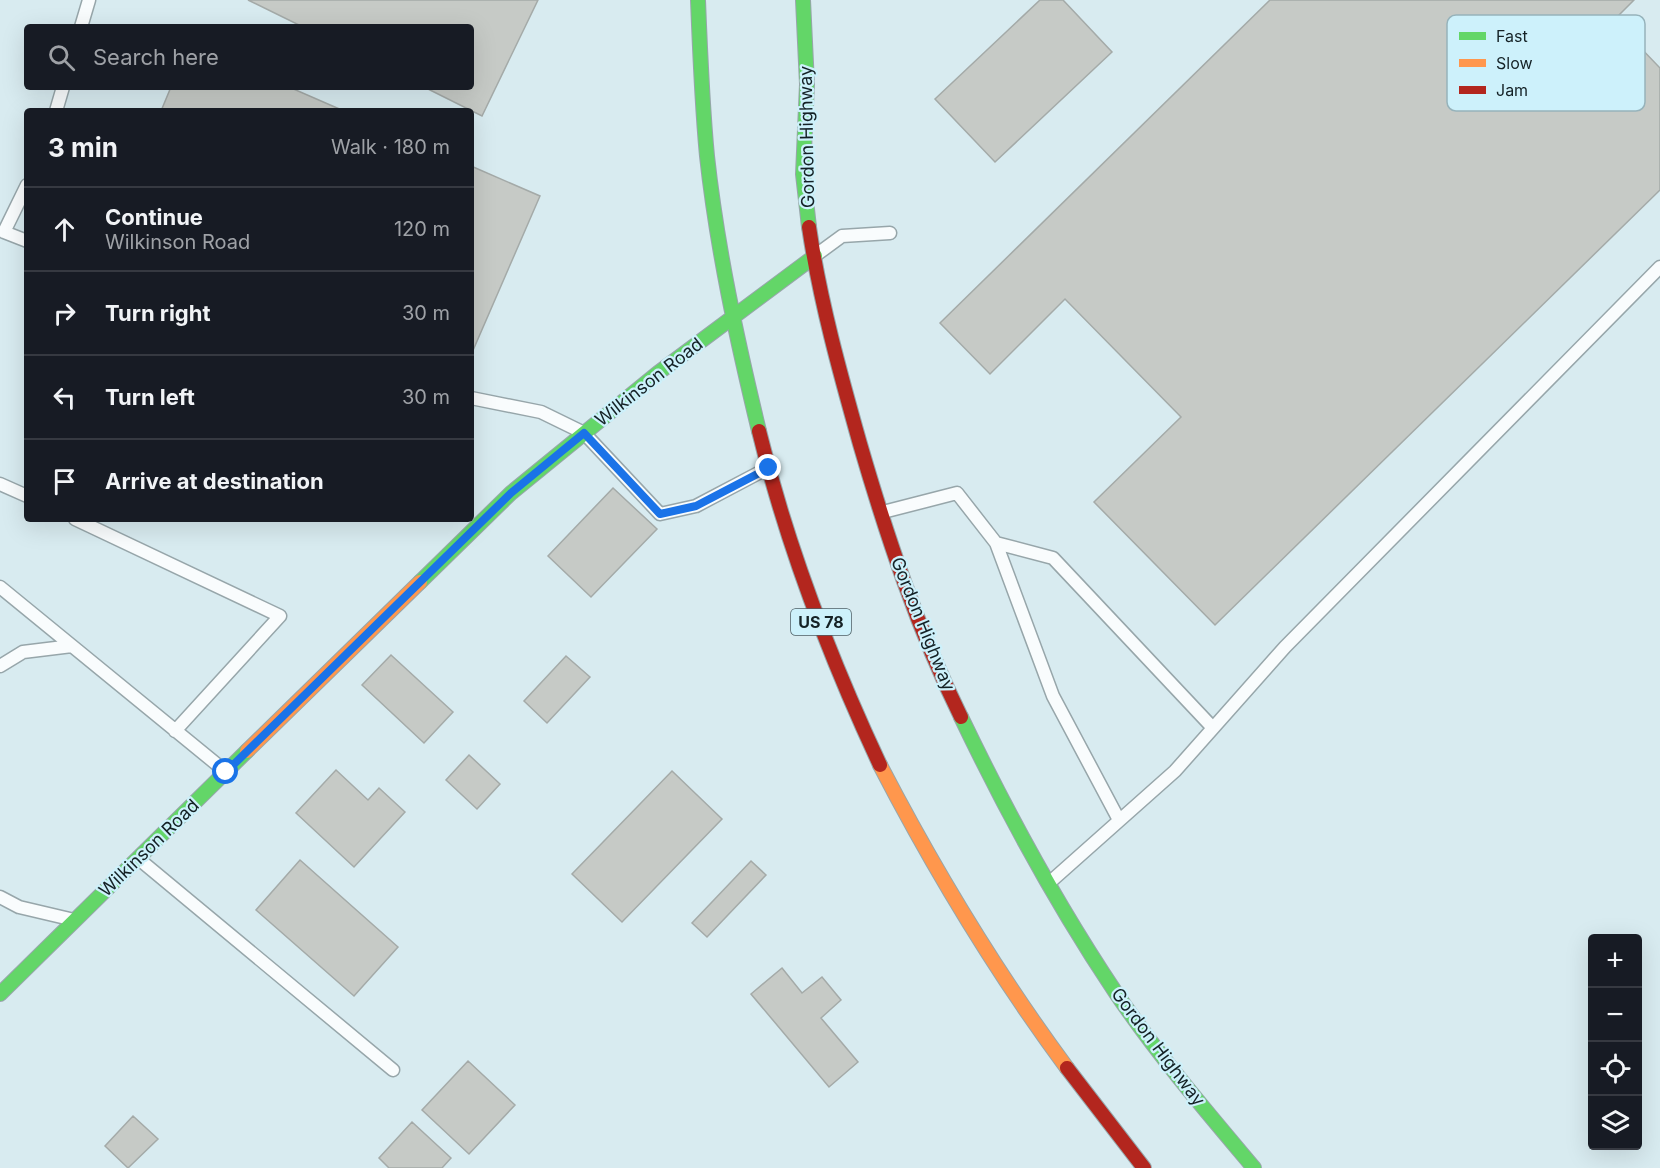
<!DOCTYPE html>
<meta charset="utf-8">
<style>
:root{--surface:#171b24;--page:#242831;--text:#f1f3f6;--muted:#9ea1a6;--line:#363941}
body{margin:0;font-family:Inter,sans-serif;background:var(--page);color:var(--text)}
.controls{position:absolute;right:18px;bottom:18px;display:grid;overflow:hidden;border-radius:6px;box-shadow:0 6px 24px #0002}
.controls button{width:54px;height:54px;display:grid;place-items:center;padding:0;border:0;border-bottom:2px solid var(--line);background:var(--surface);color:var(--text);font:30px sans-serif}
.stop{position:absolute;width:18px;height:18px;margin:-14px;border:4px solid #1a73e8;border-radius:50%;background:#fff}
.stop.end{background:#1a73e8;border-color:#fff;box-shadow:0 2px 6px #0008}
.list{margin:0;padding:0;list-style:none}
h2{display:flex;justify-content:space-between;align-items:center;height:78px;margin:0;padding:0 24px;font-size:26px}
h2 small{font-size:20px;font-weight:400;color:var(--muted)}
.list li{display:grid;grid-template-columns:39px 1fr auto;gap:18px;align-items:center;box-sizing:border-box;height:84px;padding:0 24px;border-top:2px solid var(--line)}
.list b{display:block;font-size:22px;white-space:nowrap}
.list p{margin:0;font-size:20px;white-space:nowrap;color:var(--muted)}
.list em{font-size:20px;font-style:normal;color:var(--muted)}
.icon{flex:none;width:33px;height:33px;fill:none;stroke:currentColor;stroke-width:2;stroke-linecap:round;stroke-linejoin:round}
.map{position:relative;flex:none;width:1660px;height:1168px;overflow:hidden}
.search{position:absolute;background:var(--surface);box-shadow:0 6px 24px #0002;left:24px;top:24px;width:450px;height:66px;display:flex;align-items:center;gap:15px;box-sizing:border-box;padding:0 21px;border-radius:6px;color:var(--muted);font-size:22px}
.panel{position:absolute;background:var(--surface);box-shadow:0 6px 24px #0002;left:24px;top:108px;width:450px;height:414px;border-radius:6px}
.map>svg:first-child{display:block}
.building{fill:#c6cac6;stroke:#a4aaa8;stroke-width:1.5}
.lines{fill:none;stroke-linecap:round;stroke-linejoin:round}
.lane-casing{stroke:#97a6aa;stroke-width:15}
.fast-casing{stroke:#97a6aa;stroke-width:16}
.slow-casing{stroke:#97a6aa;stroke-width:16}
.jam-casing{stroke:#97a6aa;stroke-width:16}
.lane{stroke:#f9fcfd;stroke-width:12}
.fast{stroke:#63d668;stroke-width:14}
.slow{stroke:#ff974d;stroke-width:14}
.jam{stroke:#b3261e;stroke-width:14}
.route{stroke:#1a73e8;stroke-width:8}
.labels{text-anchor:middle;stroke-width:4.5;stroke-linejoin:round;paint-order:stroke}
.shield{fill:#cdf1fb;stroke:#4c5f65;stroke-width:1.5}
.shield-label{font-size:16px;font-weight:bold;fill:#142125}
.street-label{font-size:18px;fill:#142125;stroke:#cdf1fb}
.key{fill:#cdf1fb;stroke:#96b3bb;stroke-width:1.5}
.key-label{font-size:16px;fill:#142125}
</style>
<div class="map">
<svg width="1660" height="1168" viewBox="0 0 1660 1168">
<rect width="100%" height="100%" fill="#d8ebf0"/>
<path class="building" d="M 248,0 L 538,0 L 482,116 L 424,87 L 471,87 L 471,27 L 303,27 Z
M 1040,0 L 1063,0 L 1112,52 L 995,162 L 935,99 Z
M 1270,0 L 1634,0 L 1614,20 L 1660,68 L 1660,190 L 1215,625 L 1094,502 L 1181,417 L 1065,299 L 990,374 L 940,323 Z
M 171,87 L 289,87 L 344,111 L 161,111 Z
M 471,166 L 540,196 L 471,355 Z
M 613,488 L 657,529 L 591,597 L 548,556 Z
M 391,655 L 453,712 L 424,743 L 362,685 Z
M 566,656 L 590,677 L 547,723 L 524,701 Z
M 469,755 L 500,784 L 477,809 L 446,780 Z
M 336,770 L 368,800 L 379,788 L 405,812 L 354,867 L 296,813 Z
M 672,771 L 722,819 L 622,922 L 572,874 Z
M 300,860 L 398,947 L 354,996 L 256,910 Z
M 751,861 L 766,875 L 707,937 L 692,923 Z
M 782,968 L 802,993 L 822,977 L 841,1000 L 821,1018 L 858,1062 L 829,1087 L 751,994 Z
M 468,1061 L 515,1105 L 469,1154 L 422,1110 Z
M 133,1116 L 158,1139 L 128,1168 L 105,1146 Z
M 412,1122 L 451,1158 L 442,1168 L 389,1168 L 379,1158 Z"/>
<g class="lines">
<defs>
<path id="lane" d="M 81,27 L 89,0
M 56,111 L 63,87
M 27,185 L 4,232 L 27,241
M 816,255 L 842,236 L 890,233
M 471,398 L 541,412 L 584,433 L 660,514 L 696,506 L 768,468
M 0,484 L 27,496
M 883,512 L 957,493 L 996,543 L 1053,558 L 1213,728
M 75,519 L 280,616 L 175,731
M 996,543 L 1053,696 L 1119,820
M 0,587 L 225,771
M 0,666 L 23,652 L 72,646
M 140,860 L 393,1070
M 1049,883 L 1175,771 L 1285,647 L 1660,267
M 0,897 L 19,907 L 70,919"/>
<path id="fast" d="M 698,0 C 700,52 702,104 707,156 C 717,248 737,340 759,431
M 803,0 L 807,84 L 803,174 L 809,227
M 420,582 L 511,493 L 658,373 L 815,256
M 961,717 C 1007,813 1057,905 1116,993 C 1158,1055 1206,1111 1254,1168
M 0,994 L 247,751"/>
<path id="slow" d="M 247,751 L 420,582
M 880,765 C 935,871 996,972 1067,1068"/>
<path id="jam" d="M 809,227 C 820,301 840,373 860,444 C 887,537 918,630 961,717
M 759,431 C 787,546 830,658 880,765
M 1067,1068 L 1144,1168"/>
</defs>
<use href="#lane" class="lane-casing"/>
<use href="#fast" class="fast-casing"/>
<use href="#slow" class="slow-casing"/>
<use href="#jam" class="jam-casing"/>
<use href="#lane" class="lane"/>
<use href="#fast" class="fast"/>
<use href="#slow" class="slow"/>
<use href="#jam" class="jam"/>
</g>
<g class="lines">
<path class="route" d="M 226,772 L 511,493 L 584,433 L 660,514 L 696,506 L 769,468"/>
</g>
<g class="labels">
<rect class="shield" x="791" y="609" width="60" height="26" rx="4.5"/>
<g class="shield-label">
<text x="821" y="628">US 78</text>
</g>
<g class="street-label">
<text transform="translate(807 137) rotate(-91)" y="6">Gordon Highway</text>
<text transform="translate(649 382) rotate(-38)" y="6">Wilkinson Road</text>
<text transform="translate(923 624) rotate(68)" y="6">Gordon Highway</text>
<text transform="translate(149 848) rotate(-44)" y="6">Wilkinson Road</text>
<text transform="translate(1158 1047) rotate(53)" y="6">Gordon Highway</text>
</g>
</g>
<rect x="1447" y="15" width="198" height="96" rx="9" class="key"/>
<rect x="1459" y="32" width="27" height="8" fill="#63d668"/>
<rect x="1459" y="59" width="27" height="8" fill="#ff974d"/>
<rect x="1459" y="86" width="27" height="8" fill="#b3261e"/>
<g class="key-label">
<text x="1496" y="42">Fast</text>
<text x="1496" y="69">Slow</text>
<text x="1496" y="96">Jam</text>
</g>
</svg>
<div class="controls">
<button>+</button>
<button>−</button>
<button><svg class="icon" aria-label="locate" viewBox="0 0 24 24"><circle cx="12" cy="12" r="6"/><path d="M12 2v4M12 18v4M2 12h4M18 12h4"/></svg></button>
<button><svg class="icon" aria-label="layers" viewBox="0 0 24 24"><path d="M12 4l9 5-9 5-9-5zM3 14l9 5 9-5"/></svg></button>
</div>
<div class="stop" style="left:226px;top:772px"></div>
<div class="stop end" style="left:769px;top:468px"></div>
<div class="search"><svg class="icon" aria-label="search" viewBox="0 0 24 24"><circle cx="10" cy="10" r="6"/><path d="M15 15l6 6"/></svg>Search here</div>
<section class="panel">
<h2>3 min<small>Walk · 180 m</small></h2>
<ul class="list">
<li><svg class="icon" aria-label="ahead" viewBox="0 0 24 24"><path d="M12 20V5M6 11l6-6 6 6"/></svg><div><b>Continue</b><p>Wilkinson Road</p></div><em>120 m</em></li>
<li><svg class="icon" aria-label="right" viewBox="0 0 24 24"><path d="M7 20v-9h11M14 6l5 5-5 5"/></svg><div><b>Turn right</b></div><em>30 m</em></li>
<li><svg class="icon" aria-label="left" viewBox="0 0 24 24"><path d="M17 20v-9H6M10 6l-5 5 5 5"/></svg><div><b>Turn left</b></div><em>30 m</em></li>
<li><svg class="icon" aria-label="arrive" viewBox="0 0 24 24"><path d="M6 21V4h12l-3 4 3 4H6"/></svg><div><b>Arrive at destination</b></div></li>
</ul>
</section>
</div>
